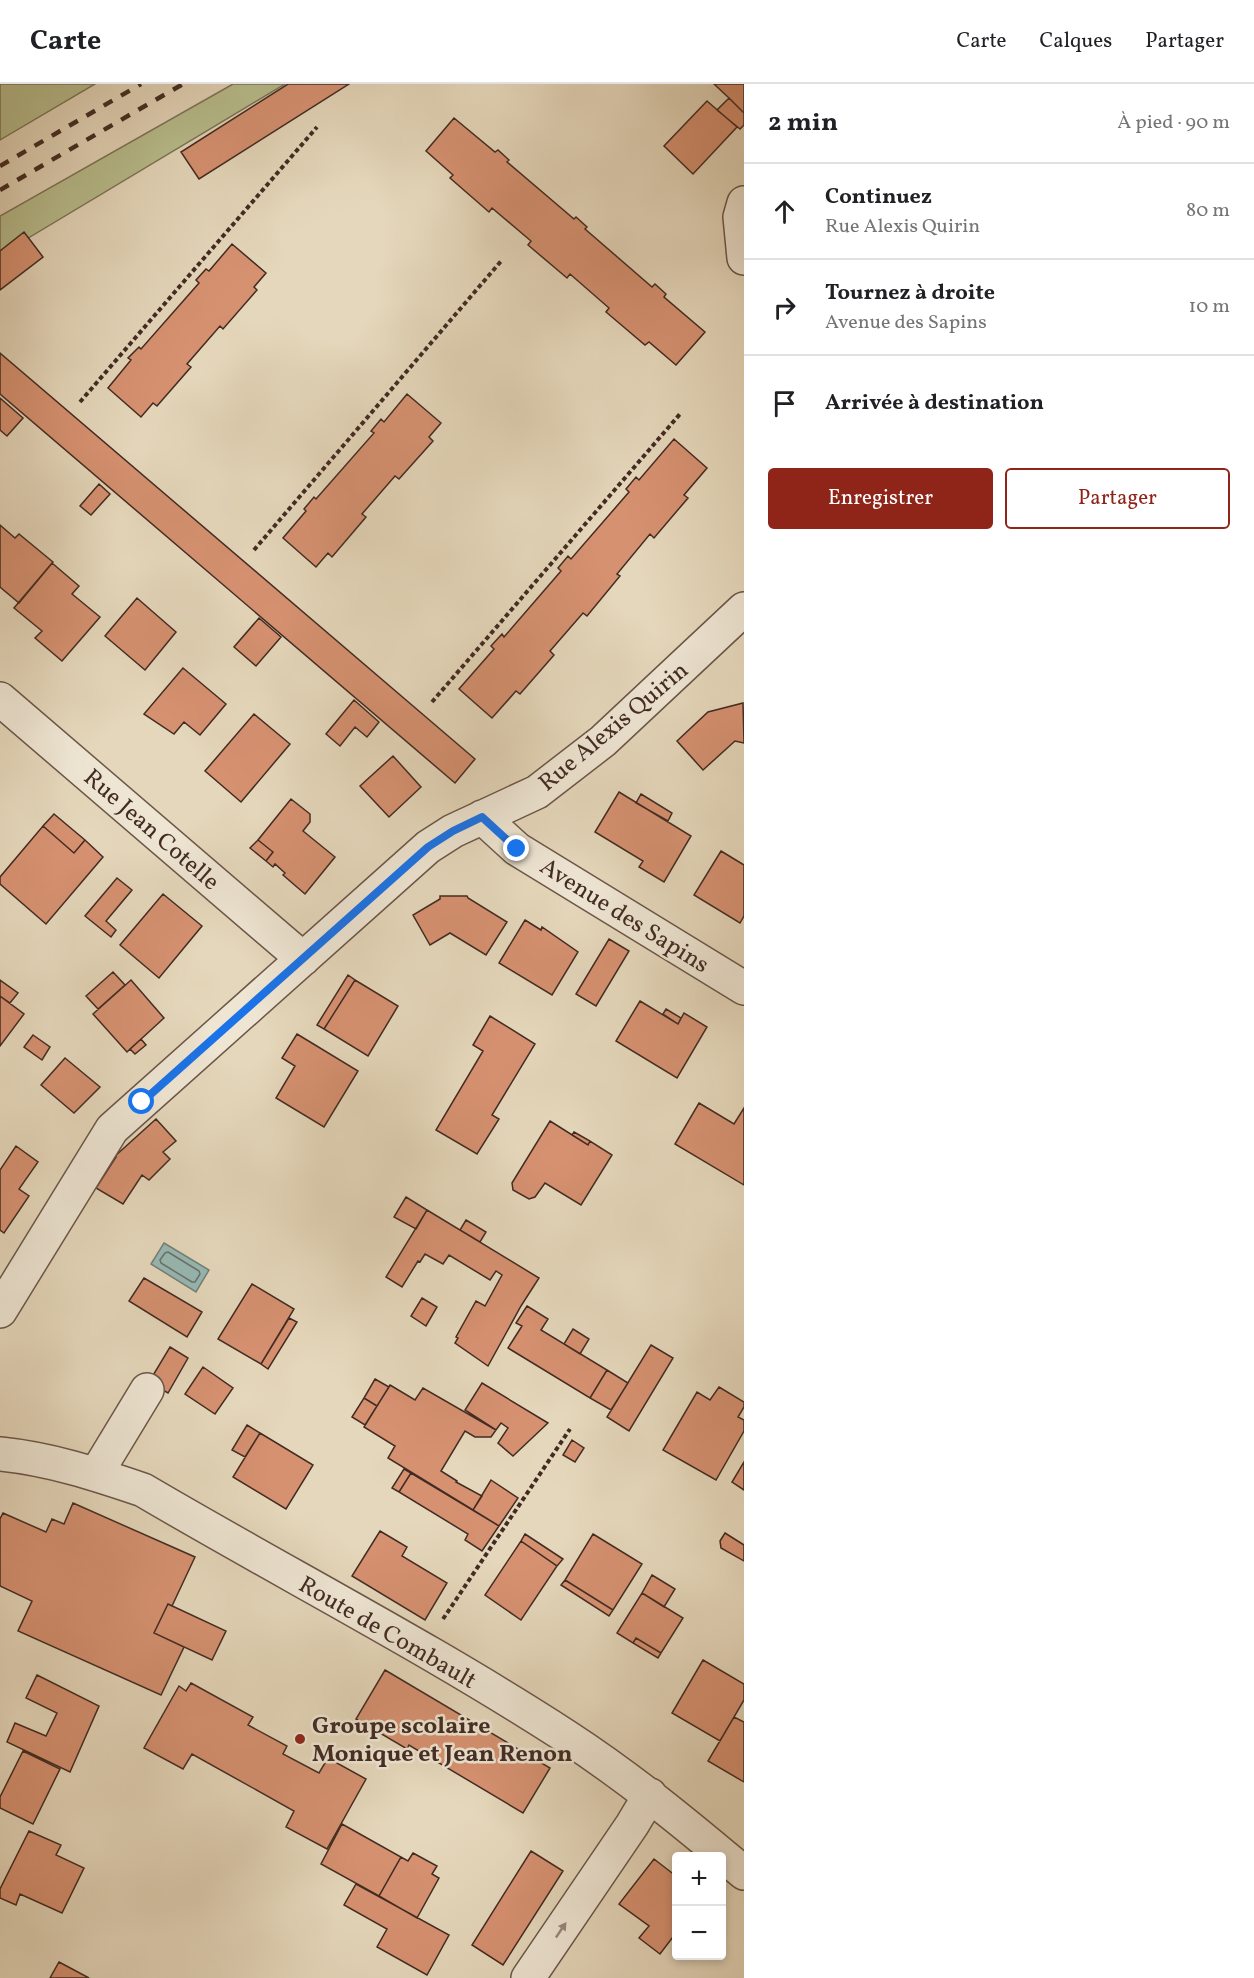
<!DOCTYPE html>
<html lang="fr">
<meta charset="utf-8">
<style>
:root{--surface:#fff;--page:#f2f2f2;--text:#202124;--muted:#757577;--line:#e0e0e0;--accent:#8f2418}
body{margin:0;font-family:Vollkorn,serif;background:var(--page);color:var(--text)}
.controls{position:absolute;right:18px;bottom:18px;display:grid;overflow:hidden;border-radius:6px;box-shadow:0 3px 9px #0003}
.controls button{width:54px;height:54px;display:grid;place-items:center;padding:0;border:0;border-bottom:2px solid var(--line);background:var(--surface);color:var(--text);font:30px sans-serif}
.stop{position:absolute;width:18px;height:18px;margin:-14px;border:4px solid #1a73e8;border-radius:50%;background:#fff}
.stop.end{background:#1a73e8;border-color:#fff;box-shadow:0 2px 6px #0008}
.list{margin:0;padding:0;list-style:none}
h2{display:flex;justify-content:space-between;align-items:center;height:78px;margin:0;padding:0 24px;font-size:26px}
h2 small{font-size:20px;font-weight:400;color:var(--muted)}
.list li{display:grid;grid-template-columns:39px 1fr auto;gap:18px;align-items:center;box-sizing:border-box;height:96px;padding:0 24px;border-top:2px solid var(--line)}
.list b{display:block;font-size:22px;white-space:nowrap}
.list p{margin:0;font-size:20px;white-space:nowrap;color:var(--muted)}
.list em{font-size:20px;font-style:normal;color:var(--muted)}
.actions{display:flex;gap:12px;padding:18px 24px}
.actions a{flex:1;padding:14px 0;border:2px solid var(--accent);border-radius:6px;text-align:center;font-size:21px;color:var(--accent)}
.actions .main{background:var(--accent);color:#fff}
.icon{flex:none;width:33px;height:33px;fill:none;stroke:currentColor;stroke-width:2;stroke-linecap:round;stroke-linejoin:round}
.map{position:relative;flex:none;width:744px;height:1894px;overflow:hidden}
header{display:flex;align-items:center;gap:36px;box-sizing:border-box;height:84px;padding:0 30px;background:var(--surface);border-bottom:2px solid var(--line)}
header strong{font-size:28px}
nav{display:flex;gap:33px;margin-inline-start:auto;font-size:21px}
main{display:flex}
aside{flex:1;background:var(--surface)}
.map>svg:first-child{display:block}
.green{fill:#b8bd8d;stroke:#7d7458;stroke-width:1.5}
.water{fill:#96b9b4;stroke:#74807a;stroke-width:1.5}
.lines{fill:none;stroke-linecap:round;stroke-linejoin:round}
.shore{stroke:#6c726c;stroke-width:1.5}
.building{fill:#d69171;stroke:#422b23;stroke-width:1.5}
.minor-casing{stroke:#6b5649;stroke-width:36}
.path{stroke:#422b23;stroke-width:4;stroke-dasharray:4.5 3;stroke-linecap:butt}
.minor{stroke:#eee5d3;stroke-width:33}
.rail{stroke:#422b23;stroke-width:4.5;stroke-dasharray:10 10;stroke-linecap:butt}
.oneway{fill:#98887b}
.route{stroke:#1a73e8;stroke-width:8}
.poi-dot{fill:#8f2418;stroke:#eee5d3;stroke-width:2}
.labels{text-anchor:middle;stroke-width:5;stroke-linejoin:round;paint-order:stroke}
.street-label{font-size:24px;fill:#422b23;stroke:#eee5d3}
.poi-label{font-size:24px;font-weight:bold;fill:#422b23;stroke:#eee5d3;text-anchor:start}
</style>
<header>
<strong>Carte</strong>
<nav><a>Carte</a><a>Calques</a><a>Partager</a></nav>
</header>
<main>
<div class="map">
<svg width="744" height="1894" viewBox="0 0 744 1894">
<rect width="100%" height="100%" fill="#e5d7bb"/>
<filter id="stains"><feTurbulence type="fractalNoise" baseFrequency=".00333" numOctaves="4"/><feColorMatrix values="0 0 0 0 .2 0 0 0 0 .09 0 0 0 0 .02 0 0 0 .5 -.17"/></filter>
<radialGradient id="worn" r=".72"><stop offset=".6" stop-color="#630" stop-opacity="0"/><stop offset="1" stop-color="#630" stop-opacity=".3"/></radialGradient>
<path class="green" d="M 0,0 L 95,0 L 0,56 Z
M 233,0 L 285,0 L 0,171 L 0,132 Z"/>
<path class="water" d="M 164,1159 L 209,1186 L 196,1208 L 151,1180 Z"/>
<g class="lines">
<path class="shore" d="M 168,1168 L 199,1187 L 200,1190 L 195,1198 L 192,1198 L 161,1179 L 160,1176 L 165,1169 Z"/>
</g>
<path class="building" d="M 288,0 L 349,0 L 199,95 L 181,68 Z
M 714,0 L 744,0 L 744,29 L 729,14 Z
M 729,14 L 744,29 L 744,41 L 740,45 L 717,26 Z
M 707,17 L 737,43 L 693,90 L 664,62 Z
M 454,34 L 495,68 L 498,66 L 509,76 L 507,78 L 574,135 L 576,133 L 587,143 L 585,145 L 652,203 L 655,200 L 666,210 L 664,213 L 705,248 L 676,281 L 649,258 L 645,261 L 606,228 L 609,224 L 570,190 L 567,194 L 528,161 L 531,157 L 492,124 L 489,128 L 450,94 L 453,91 L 426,67 Z
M 24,148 L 43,173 L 0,206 L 0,167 Z
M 232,160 L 266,189 L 254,203 L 257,206 L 223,245 L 220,242 L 187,280 L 191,283 L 157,322 L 153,319 L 141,333 L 108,304 L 131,276 L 128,274 L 139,263 L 141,265 L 199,199 L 196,196 L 206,185 L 209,187 Z
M 0,269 L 475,675 L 455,699 L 0,310 Z
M 407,310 L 441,339 L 429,353 L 433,357 L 399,395 L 395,392 L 362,430 L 366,433 L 332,473 L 328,469 L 316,483 L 283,454 L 306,427 L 304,425 L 314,413 L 316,415 L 374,349 L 371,347 L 381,335 L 384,338 Z
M 0,314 L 23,334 L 7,352 L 0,346 Z
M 674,355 L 707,384 L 684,411 L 688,414 L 654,454 L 650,450 L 617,490 L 620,492 L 587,532 L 583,529 L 550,567 L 554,571 L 520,610 L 516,607 L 492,634 L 459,605 L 494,565 L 491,562 L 502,550 L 504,553 L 561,487 L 558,484 L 568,472 L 571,475 L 629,408 L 626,405 L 636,393 L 639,396 Z
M 99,400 L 110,410 L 91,431 L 80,422 Z
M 0,441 L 15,454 L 19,450 L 53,478 L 19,519 L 0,503 Z
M 52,479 L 79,502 L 72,510 L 100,533 L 62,577 L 35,554 L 42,547 L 14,524 Z
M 137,514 L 176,548 L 145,586 L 105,552 Z
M 259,534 L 281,553 L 256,582 L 234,563 Z
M 183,584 L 226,620 L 200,651 L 184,638 L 174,650 L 144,630 Z
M 354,616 L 379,638 L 367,653 L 355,643 L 340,662 L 326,650 Z
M 743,619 L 744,659 L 735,657 L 703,686 L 677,657 L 708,628 Z
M 254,630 L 290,660 L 241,718 L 205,687 Z
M 393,672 L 421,703 L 389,733 L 360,702 Z
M 619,708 L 691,752 L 664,798 L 639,783 L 643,777 L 595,748 Z
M 641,710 L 672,729 L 668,737 L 636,719 Z
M 291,715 L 310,730 L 310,738 L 303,747 L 335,773 L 305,810 L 283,791 L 285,789 L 275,780 L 273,783 L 266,777 L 273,768 L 258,756 Z
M 54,730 L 85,756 L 74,769 L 43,742 Z
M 43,742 L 74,769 L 85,756 L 103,773 L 46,840 L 0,800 L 0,793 Z
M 258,756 L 273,768 L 266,777 L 250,764 Z
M 721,767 L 744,781 L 744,832 L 740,839 L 694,811 Z
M 117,794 L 132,806 L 106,837 L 116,846 L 111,853 L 85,832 Z
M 163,810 L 202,842 L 159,894 L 120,861 Z
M 440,812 L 467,812 L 468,814 L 507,838 L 486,871 L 450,849 L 430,861 L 413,831 L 440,815 Z
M 525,836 L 541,846 L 542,843 L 578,868 L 552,911 L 499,879 Z
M 609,855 L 629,867 L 596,922 L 576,910 Z
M 113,888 L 125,901 L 98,925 L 86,912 Z
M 348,891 L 355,896 L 324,945 L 317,941 Z
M 0,896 L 18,909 L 10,919 L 0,912 Z
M 131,896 L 164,934 L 127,968 L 93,930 Z
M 355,896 L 398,922 L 368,972 L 324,945 Z
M 0,912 L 24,930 L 0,962 Z
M 640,917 L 678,940 L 684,929 L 707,943 L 677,994 L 616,957 Z
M 666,925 L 681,934 L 678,940 L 663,930 Z
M 490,932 L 535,960 L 492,1031 L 499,1035 L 477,1070 L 436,1046 L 483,967 L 473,961 Z
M 297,950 L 358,987 L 324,1043 L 276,1014 L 295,982 L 282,974 Z
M 33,951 L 50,963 L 42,976 L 24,963 Z
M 141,955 L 146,961 L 135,970 L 130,965 Z
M 65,974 L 100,1003 L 74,1029 L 41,1001 Z
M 699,1019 L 734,1040 L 744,1024 L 744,1101 L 675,1060 Z
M 156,1035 L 176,1057 L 163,1068 L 170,1075 L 149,1096 L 142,1091 L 123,1120 L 96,1104 L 116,1073 L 114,1073 Z
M 550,1037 L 588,1061 L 590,1057 L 612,1071 L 581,1121 L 545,1099 L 535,1113 L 529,1115 L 513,1106 L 512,1099 Z
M 574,1048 L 590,1057 L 588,1061 L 572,1051 Z
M 16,1062 L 38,1078 L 19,1105 L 29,1112 L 4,1149 L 0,1146 L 0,1086 Z
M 406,1113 L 427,1126 L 416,1145 L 394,1133 Z
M 427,1126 L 539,1194 L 521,1222 L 488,1282 L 455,1259 L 458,1254 L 456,1253 L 476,1217 L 485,1222 L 502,1191 L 496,1187 L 490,1196 L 449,1171 L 443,1180 L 425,1170 L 420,1178 L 418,1177 L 402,1203 L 386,1193 Z
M 466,1136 L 486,1148 L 480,1158 L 460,1146 Z
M 144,1194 L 202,1228 L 187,1253 L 129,1217 Z
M 252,1200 L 294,1225 L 261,1280 L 218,1255 Z
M 422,1214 L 437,1223 L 426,1242 L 411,1232 Z
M 527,1222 L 548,1235 L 541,1246 L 607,1286 L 590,1314 L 508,1264 L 522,1242 L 516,1239 Z
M 289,1234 L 297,1238 L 268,1285 L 261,1280 Z
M 573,1245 L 589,1255 L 580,1270 L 564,1260 Z
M 651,1261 L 673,1274 L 629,1347 L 607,1333 Z
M 170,1263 L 188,1274 L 168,1309 L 149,1298 Z
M 203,1283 L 233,1304 L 215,1330 L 185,1310 Z
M 607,1286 L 628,1299 L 611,1326 L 590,1314 Z
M 375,1295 L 389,1303 L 377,1322 L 364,1314 Z
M 482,1299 L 548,1339 L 513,1372 L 498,1359 L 508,1344 L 501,1339 L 496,1346 L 465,1326 Z
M 390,1301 L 415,1316 L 423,1304 L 496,1346 L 491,1353 L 475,1353 L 465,1347 L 441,1387 L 457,1397 L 456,1398 L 482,1412 L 473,1426 L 388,1374 L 395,1362 L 364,1343 Z
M 719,1303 L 744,1318 L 744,1323 L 738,1333 L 744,1336 L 744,1347 L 716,1396 L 663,1366 L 697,1308 L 710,1316 Z
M 364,1314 L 377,1322 L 365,1341 L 352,1333 Z
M 247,1341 L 260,1349 L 245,1373 L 232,1366 Z
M 260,1349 L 313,1381 L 286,1425 L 233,1393 Z
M 572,1356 L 584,1364 L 575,1378 L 563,1371 Z
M 744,1378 L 744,1406 L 732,1398 Z
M 404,1385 L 411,1389 L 399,1408 L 392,1404 Z
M 411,1389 L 499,1442 L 482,1467 L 465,1456 L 468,1450 L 399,1408 Z
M 491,1396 L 518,1414 L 499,1442 L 473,1426 Z
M 73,1419 L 195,1473 L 172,1522 L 168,1520 L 154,1549 L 184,1563 L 161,1611 L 18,1547 L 32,1517 L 0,1502 L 0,1435 L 3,1429 L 46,1448 L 52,1435 L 64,1440 Z
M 380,1447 L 407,1463 L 402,1472 L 447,1499 L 425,1536 L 352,1492 Z
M 725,1449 L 744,1461 L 744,1477 L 721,1464 L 720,1457 Z
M 525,1450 L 563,1475 L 557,1482 L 521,1457 Z
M 593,1450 L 642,1480 L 613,1526 L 565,1496 Z
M 521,1457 L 557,1482 L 521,1536 L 485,1511 Z
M 652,1491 L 675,1505 L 664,1523 L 642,1509 Z
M 565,1496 L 613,1526 L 609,1532 L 561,1501 Z
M 642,1509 L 683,1534 L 661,1569 L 636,1554 L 633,1559 L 617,1549 Z
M 168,1520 L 226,1547 L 212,1576 L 154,1549 Z
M 636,1554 L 661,1569 L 658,1574 L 633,1559 Z
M 703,1576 L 744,1600 L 744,1616 L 720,1657 L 672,1629 Z
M 385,1586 L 550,1684 L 523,1729 L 409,1661 L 407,1665 L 356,1635 Z
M 37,1591 L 99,1622 L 70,1688 L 7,1658 L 15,1639 L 46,1652 L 57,1629 L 26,1614 Z
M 191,1599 L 253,1633 L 248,1641 L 287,1662 L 283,1670 L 319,1689 L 328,1674 L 366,1695 L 327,1765 L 286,1743 L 294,1727 L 192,1670 L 183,1685 L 144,1664 L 179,1602 L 186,1607 Z
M 734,1633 L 744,1638 L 744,1698 L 708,1677 Z
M 23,1667 L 60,1685 L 33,1740 L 0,1724 L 0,1713 Z
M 342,1740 L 401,1773 L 379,1812 L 321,1780 Z
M 29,1747 L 61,1761 L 56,1771 L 84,1784 L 62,1829 L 20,1810 L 16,1821 L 0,1814 L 0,1805 Z
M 531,1767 L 563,1787 L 503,1881 L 472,1861 Z
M 413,1769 L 437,1782 L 432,1790 L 439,1794 L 417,1834 L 379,1812 L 401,1773 L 408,1777 Z
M 654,1775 L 676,1792 L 676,1849 L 660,1870 L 639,1854 L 649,1842 L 619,1820 Z
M 356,1800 L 449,1851 L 427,1891 L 377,1863 L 387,1845 L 344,1821 Z
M 59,1878 L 89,1894 L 50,1894 Z"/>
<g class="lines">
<defs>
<path id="minor" d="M 744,119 L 740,133 L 744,174
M 0,615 L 303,875
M 482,733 L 517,765 L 744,904
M 0,1227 L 112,1045 L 428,763 L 453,747 L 537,708 L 603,657 L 744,525
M 0,1370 C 50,1375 96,1390 143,1406 C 284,1489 430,1564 567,1653 C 630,1694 687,1741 744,1789
M 96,1390 L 147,1306
M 528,1894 L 632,1741 L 650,1711"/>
</defs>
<use href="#minor" class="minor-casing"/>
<path class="path" d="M 80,318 L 317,43
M 254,466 L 502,176
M 432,618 L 680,330
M 443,1535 L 570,1345"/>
<use href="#minor" class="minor"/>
<path class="rail" d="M 0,82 L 141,0
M 0,106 L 183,0"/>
</g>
<defs><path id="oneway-solid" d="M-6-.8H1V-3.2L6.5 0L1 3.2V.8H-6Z" transform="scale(1.5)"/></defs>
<use class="oneway" href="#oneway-solid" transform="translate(561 1846) rotate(-56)"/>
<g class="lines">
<path class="route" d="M 142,1018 L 428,763 L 453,747 L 482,733 L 517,765"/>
</g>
<circle class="poi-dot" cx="300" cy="1655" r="6"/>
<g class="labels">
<g class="street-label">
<text transform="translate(613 642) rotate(-40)" y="8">Rue Alexis Quirin</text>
<text transform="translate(152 745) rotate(41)" y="8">Rue Jean Cotelle</text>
<text transform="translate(625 831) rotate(32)" y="8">Avenue des Sapins</text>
<text transform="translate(388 1548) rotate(30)" y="8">Route de Combault</text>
</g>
<g class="poi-label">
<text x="312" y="1649">Groupe scolaire<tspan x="312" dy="28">Monique et Jean Renon</tspan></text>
</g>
</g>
<rect width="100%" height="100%" filter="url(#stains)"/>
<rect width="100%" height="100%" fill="url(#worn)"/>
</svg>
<div class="controls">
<button>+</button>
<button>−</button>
</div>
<div class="stop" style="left:142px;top:1018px"></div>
<div class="stop end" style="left:517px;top:765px"></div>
</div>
<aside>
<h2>2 min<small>À pied · 90 m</small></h2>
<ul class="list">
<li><svg class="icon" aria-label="ahead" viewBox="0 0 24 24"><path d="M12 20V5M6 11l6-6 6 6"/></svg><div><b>Continuez</b><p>Rue Alexis Quirin</p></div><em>80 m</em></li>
<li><svg class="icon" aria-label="right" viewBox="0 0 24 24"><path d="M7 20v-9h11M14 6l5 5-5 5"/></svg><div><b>Tournez à droite</b><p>Avenue des Sapins</p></div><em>10 m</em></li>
<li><svg class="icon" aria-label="arrive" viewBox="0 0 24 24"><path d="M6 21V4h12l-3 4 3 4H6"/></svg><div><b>Arrivée à destination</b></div></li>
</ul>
<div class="actions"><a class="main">Enregistrer</a><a>Partager</a></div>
</aside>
</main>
